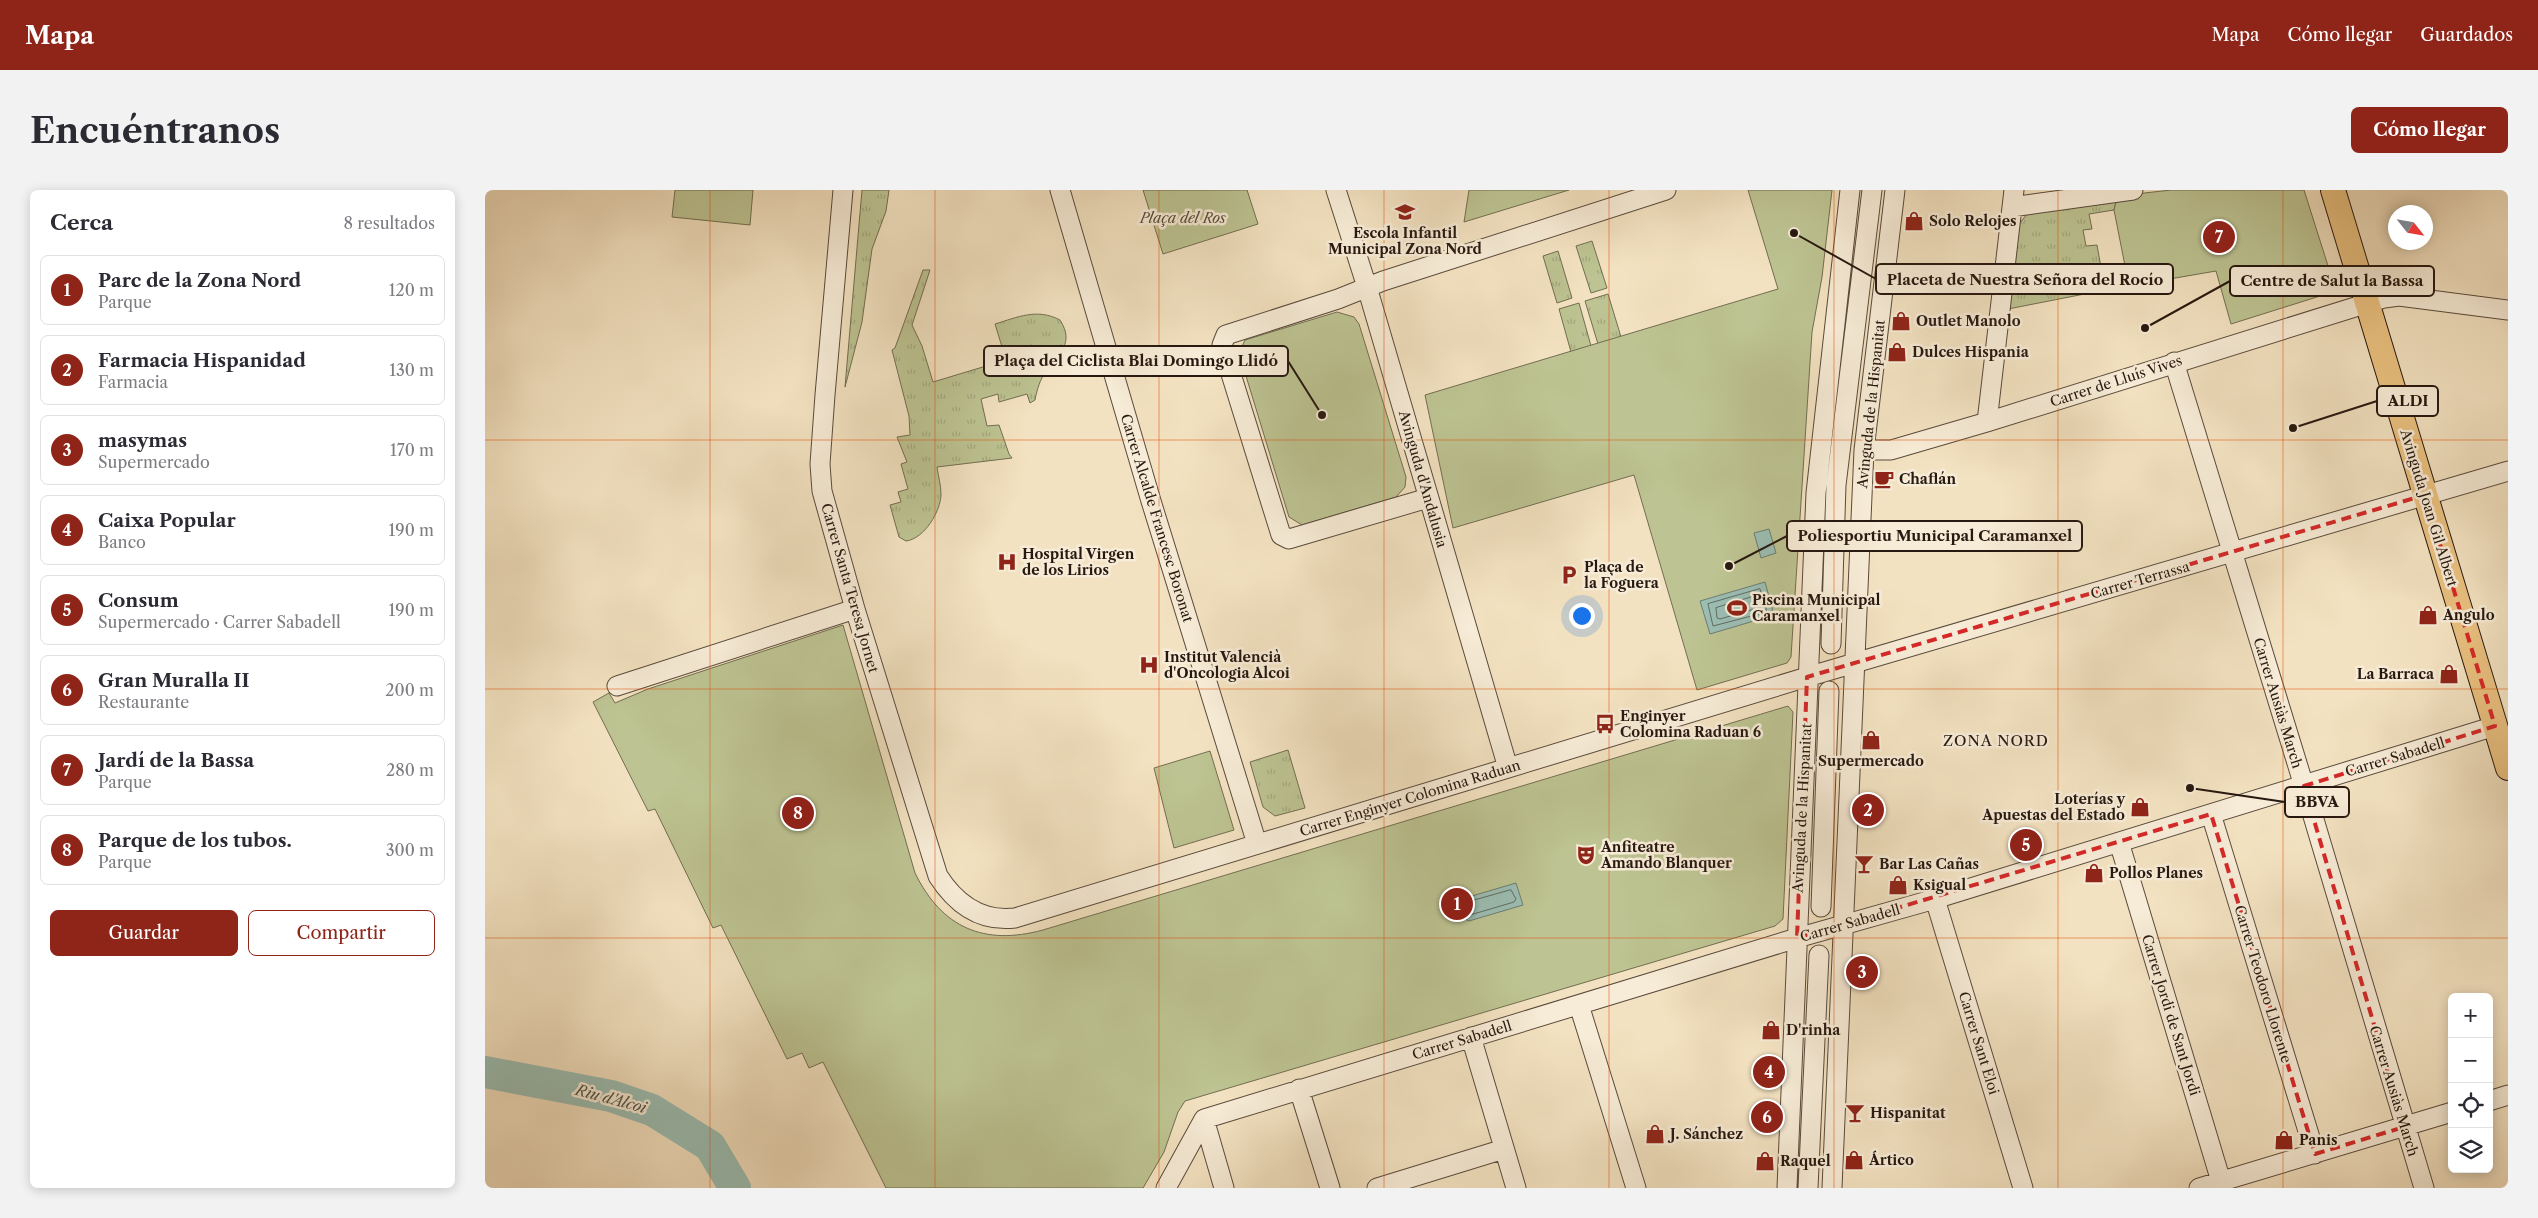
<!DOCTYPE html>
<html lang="es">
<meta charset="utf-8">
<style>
:root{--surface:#fff;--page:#f2f2f3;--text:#2b2b33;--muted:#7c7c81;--line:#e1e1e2;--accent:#8f2418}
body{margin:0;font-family:"Libre Caslon Text",serif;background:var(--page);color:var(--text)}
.controls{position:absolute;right:15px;bottom:15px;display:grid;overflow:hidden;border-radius:8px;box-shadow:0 2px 12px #0003}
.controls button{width:45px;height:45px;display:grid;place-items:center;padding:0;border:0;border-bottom:1px solid var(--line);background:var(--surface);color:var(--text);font:25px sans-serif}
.compass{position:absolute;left:1903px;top:15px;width:45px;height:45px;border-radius:50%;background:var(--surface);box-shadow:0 2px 12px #0003;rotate:121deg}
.you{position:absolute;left:1096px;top:425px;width:18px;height:18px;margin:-12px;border:4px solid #fff;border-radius:50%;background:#1a73e8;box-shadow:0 0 0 8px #1a73e833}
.badge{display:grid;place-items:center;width:32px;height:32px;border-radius:50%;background:var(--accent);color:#fff;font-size:16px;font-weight:700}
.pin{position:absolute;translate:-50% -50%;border:2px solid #fff;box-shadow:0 1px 5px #0006}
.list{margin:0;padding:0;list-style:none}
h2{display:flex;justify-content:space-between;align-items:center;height:65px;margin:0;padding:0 20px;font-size:21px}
h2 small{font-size:16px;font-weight:400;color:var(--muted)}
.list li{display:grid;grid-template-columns:32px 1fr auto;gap:15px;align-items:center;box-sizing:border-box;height:70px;margin:0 10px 10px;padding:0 10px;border:1px solid var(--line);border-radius:8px}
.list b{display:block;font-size:19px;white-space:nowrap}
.list p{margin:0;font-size:16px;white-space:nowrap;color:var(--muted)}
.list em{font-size:16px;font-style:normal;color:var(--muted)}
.actions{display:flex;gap:10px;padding:15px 20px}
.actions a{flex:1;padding:11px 0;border:1px solid var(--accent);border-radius:8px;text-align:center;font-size:18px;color:var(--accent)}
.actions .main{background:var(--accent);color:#fff}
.icon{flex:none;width:28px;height:28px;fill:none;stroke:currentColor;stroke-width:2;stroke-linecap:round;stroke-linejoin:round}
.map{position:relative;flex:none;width:2023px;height:998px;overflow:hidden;border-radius:8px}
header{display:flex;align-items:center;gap:30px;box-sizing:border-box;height:70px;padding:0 25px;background:var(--accent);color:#fff}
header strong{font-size:24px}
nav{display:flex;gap:28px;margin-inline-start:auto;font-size:18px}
.intro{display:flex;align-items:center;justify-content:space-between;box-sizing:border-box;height:120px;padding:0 30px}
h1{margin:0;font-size:35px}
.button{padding:12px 22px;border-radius:8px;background:var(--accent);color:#fff;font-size:18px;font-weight:700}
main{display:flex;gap:30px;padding:0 30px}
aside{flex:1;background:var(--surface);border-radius:8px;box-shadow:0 2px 12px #0003}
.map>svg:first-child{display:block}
.grass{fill:url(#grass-tufts);stroke:#726e51}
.green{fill:#bdc392;stroke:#726e51}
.water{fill:#9bbeb3;stroke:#6d7c72}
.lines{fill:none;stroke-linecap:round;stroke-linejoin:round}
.shore{stroke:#616b62;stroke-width:1}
.river{stroke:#9bbeb3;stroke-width:32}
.minor-casing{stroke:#5a4a3c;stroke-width:21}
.major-casing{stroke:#271810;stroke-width:26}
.minor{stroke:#f7ecd7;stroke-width:19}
.major{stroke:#eac180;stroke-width:24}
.marked{fill:none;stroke:#d62828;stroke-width:4;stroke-dasharray:10 6;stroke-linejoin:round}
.grid{fill:none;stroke:#de560c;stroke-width:1;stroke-opacity:0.55}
.labels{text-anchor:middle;stroke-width:5;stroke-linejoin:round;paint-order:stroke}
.park-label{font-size:14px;font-style:italic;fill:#544b37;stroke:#f7ecd7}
.poi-label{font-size:14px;font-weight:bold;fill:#271810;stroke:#f7ecd7;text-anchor:start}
.street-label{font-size:14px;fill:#271810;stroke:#f7ecd7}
.neighbourhood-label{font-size:15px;letter-spacing:1px;fill:#271810;stroke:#f7ecd7}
.water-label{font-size:15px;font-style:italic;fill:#505249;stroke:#f7ecd7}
.leader{fill:none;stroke:#271810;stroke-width:2}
.callout-dot{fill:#271810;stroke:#f7ecd7;stroke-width:2}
.callout{fill:#f7ecd7;stroke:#271810;stroke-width:2}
.callout-label{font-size:15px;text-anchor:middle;font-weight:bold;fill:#271810}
</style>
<header>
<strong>Mapa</strong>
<nav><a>Mapa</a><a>Cómo llegar</a><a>Guardados</a></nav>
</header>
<div class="intro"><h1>Encuéntranos</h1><a class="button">Cómo llegar</a></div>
<main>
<aside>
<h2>Cerca<small>8 resultados</small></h2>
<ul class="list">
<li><span class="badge">1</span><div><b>Parc de la Zona Nord</b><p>Parque</p></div><em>120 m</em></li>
<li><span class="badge">2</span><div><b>Farmacia Hispanidad</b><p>Farmacia</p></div><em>130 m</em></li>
<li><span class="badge">3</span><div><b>masymas</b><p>Supermercado</p></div><em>170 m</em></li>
<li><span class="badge">4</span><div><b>Caixa Popular</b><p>Banco</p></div><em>190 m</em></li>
<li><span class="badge">5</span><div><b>Consum</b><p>Supermercado · Carrer Sabadell</p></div><em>190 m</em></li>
<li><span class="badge">6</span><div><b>Gran Muralla II</b><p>Restaurante</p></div><em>200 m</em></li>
<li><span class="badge">7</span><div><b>Jardí de la Bassa</b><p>Parque</p></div><em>280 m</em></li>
<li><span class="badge">8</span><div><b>Parque de los tubos.</b><p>Parque</p></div><em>300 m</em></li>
</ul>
<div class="actions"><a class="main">Guardar</a><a>Compartir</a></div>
</aside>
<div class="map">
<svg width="2023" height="998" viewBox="0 0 2023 998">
<defs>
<pattern id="grass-tufts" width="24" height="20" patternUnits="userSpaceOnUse" patternTransform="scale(1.25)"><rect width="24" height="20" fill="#bdc392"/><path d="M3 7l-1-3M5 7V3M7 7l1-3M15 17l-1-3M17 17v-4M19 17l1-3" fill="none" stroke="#a2a77d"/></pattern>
</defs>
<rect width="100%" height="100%" fill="#f3e2c1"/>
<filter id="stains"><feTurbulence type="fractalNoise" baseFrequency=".004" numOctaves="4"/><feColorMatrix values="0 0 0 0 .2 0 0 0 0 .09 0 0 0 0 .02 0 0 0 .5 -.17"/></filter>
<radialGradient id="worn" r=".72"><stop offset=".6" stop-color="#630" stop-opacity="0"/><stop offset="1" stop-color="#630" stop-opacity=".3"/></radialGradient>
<path class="grass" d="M 377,0 L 404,0 L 401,21 L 387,59 L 377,132 L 360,197 Z
M 1631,12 L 1629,20 L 1604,24 L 1607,39 L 1598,40 L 1601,56 L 1612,55 L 1620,100 L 1523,119 L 1533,35 L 1543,23 Z
M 1107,51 L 1122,98 L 1106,103 L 1091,56 Z
M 1073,61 L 1087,108 L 1072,113 L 1058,66 Z
M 438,80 L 445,80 L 427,135 L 437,156 L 448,192 L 521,170 L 510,134 C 533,127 552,118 575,130 C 590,154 574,162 561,181 C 555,190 552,199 550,210 L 545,213 L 542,204 L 514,212 L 513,204 L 496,209 L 502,236 L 514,235 L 524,264 L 527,268 L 452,277 C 453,285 456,295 456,304 C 456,321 439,349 421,351 L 414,347 L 405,315 L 416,312 L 413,302 L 423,299 L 416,274 L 422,272 L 412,247 L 425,245 L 424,226 L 407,160 L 410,158 Z
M 1123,104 L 1136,147 L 1113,154 L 1100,111 Z
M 1094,113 L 1106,156 L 1086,162 L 1074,119 Z
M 803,560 L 820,618 L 790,626 L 778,617 L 765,572 Z"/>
<path class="green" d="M 190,0 L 268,0 L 265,35 L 187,27 Z
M 658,0 L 762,0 L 773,34 L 678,64 Z
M 984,0 L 1084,0 L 979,32 Z
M 1263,0 L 1347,0 L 1337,87 L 1327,142 L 1306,467 L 1302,473 L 1212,500 L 1149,285 L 968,338 L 940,205 L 1293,99 Z
M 1686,0 L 1819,0 L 1851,101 L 1746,134 L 1731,81 L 1644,96 L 1629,20 L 1631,12 L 1642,5 Z
M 852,122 L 869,127 L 874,134 L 921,287 L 920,297 L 911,307 L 817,335 L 804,327 L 754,163 L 760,150 Z
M 358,435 L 430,683 C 457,738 499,756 558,740 L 1303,516 L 1308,522 L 1298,729 L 1290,736 L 700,911 L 693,922 L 679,962 L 658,998 L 401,998 L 338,872 L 324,878 L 317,863 L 302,869 L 236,735 L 228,738 L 170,619 L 163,621 L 108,512 L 124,503 L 130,513 L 163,499 Z
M 725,561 L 749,640 L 689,658 L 669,578 Z"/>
<path class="water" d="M 1284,339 L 1291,363 L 1276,368 L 1269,343 Z
M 1280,392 L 1289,425 L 1225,444 L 1215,411 Z
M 1031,693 L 1038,715 L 984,731 L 975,726 L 973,717 L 980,708 Z"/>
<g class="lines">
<path class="shore" d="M 1275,399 L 1282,422 L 1228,436 L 1223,414 Z
M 1270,406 L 1273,408 L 1273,418 L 1235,429 L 1232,428 L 1231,418 Z
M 1026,700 L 1031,709 L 1029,712 L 985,725 L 978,721 L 983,712 Z"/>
<path class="river" d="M 0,882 L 126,906 L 167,920 L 225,956 L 250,998"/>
<defs>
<path id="minor" d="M 358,0 L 340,205 L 335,274 L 337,301 L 370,419 L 453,686 C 471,714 496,732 530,728 L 1322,487 L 2023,281
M 575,0 L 666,311 L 772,654
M 851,0 L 882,97 L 1023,578
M 1527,17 L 1648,0
M 1689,172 L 1819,596 L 1939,998
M 1502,232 L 1529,0
M 1379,260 L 1406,260 L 1502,232 L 1899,108 L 1914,106 L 2023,120
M 943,308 L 804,349 L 796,345 L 737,155 L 741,145 L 853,109 L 898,91 L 1181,0
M 1346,454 L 1351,295 L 1387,0
M 132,496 L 370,419
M 1726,624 L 1830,964
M 1634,652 L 1738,998
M 1450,709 L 1538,998
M 1336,717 L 1344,501
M 1094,815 L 1151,998
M 986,847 L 1031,998
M 814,899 L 845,998
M 2004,911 L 2023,905
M 719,929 L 1312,748 L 1450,709 L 2010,536
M 719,929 L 739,998
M 681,998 L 719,929
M 892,998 L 1019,959
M 1302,998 L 1331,303 L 1365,0
M 1323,998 L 1334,765
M 1347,998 L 1379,260 L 1410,0
M 1714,998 L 1967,922"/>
<path id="major" d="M 1848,0 L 2023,578"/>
</defs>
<use href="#minor" class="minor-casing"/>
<use href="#major" class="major-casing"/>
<use href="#minor" class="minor"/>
<use href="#major" class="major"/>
</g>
<path class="marked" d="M 1940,305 L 2010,536 L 1819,596 L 1919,937 L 1830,964 L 1726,624 L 1312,748 L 1322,487 Z"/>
<path class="grid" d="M 225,0 L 225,998M 450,0 L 450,998M 674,0 L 674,998M 899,0 L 899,998M 1124,0 L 1124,998M 1349,0 L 1349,998M 1573,0 L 1573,998M 1798,0 L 1798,998M 0,250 L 2023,250M 0,499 L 2023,499M 0,748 L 2023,748"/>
<defs>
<symbol id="school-bare" viewBox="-9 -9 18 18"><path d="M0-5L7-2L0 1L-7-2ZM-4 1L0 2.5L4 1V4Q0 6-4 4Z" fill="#8f2418" stroke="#f7ecd7" stroke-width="2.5" paint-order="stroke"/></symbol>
<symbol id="shop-bare" viewBox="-9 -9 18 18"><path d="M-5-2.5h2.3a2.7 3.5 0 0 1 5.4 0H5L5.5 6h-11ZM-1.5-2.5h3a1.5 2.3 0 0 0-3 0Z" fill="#8f2418" stroke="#f7ecd7" stroke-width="2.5" paint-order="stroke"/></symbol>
<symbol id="cafe-bare" viewBox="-9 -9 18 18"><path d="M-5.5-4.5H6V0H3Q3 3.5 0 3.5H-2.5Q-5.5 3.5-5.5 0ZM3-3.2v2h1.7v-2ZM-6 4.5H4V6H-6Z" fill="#8f2418" stroke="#f7ecd7" stroke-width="2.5" paint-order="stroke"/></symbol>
<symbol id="hospital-bare" viewBox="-9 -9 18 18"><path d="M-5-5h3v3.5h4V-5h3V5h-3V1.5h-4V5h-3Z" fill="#8f2418" stroke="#f7ecd7" stroke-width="2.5" paint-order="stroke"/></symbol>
<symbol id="parking-bare" viewBox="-9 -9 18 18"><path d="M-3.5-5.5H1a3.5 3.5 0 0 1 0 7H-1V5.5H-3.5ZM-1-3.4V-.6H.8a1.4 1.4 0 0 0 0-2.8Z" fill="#8f2418" stroke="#f7ecd7" stroke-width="2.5" paint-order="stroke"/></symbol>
<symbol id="stadium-bare" viewBox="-9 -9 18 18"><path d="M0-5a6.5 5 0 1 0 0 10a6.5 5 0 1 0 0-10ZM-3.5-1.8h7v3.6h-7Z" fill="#8f2418" stroke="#f7ecd7" stroke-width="2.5" paint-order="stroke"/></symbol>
<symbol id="bus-bare" viewBox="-9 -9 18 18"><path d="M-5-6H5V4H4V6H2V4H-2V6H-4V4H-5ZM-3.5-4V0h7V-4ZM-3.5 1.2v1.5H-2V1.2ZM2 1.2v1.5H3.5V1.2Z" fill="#8f2418" stroke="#f7ecd7" stroke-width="2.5" paint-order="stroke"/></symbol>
<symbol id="theatre-bare" viewBox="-9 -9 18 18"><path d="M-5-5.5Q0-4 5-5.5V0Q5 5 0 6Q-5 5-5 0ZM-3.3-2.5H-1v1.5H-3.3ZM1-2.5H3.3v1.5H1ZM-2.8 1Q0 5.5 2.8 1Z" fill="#8f2418" stroke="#f7ecd7" stroke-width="2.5" paint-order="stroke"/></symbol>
<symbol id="bar-bare" viewBox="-9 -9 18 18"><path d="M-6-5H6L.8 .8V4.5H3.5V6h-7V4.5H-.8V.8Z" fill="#8f2418" stroke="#f7ecd7" stroke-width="2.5" paint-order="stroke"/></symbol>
</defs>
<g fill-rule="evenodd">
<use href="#school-bare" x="906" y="8" width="28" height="28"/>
<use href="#shop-bare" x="1415" y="17" width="28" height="28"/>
<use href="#shop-bare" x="1402" y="117" width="28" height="28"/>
<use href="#shop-bare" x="1398" y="148" width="28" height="28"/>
<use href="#cafe-bare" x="1385" y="275" width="28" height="28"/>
<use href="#hospital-bare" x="508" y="358" width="28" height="28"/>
<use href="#parking-bare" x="1070" y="371" width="28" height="28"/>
<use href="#stadium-bare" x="1238" y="404" width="28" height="28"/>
<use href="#shop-bare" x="1929" y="411" width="28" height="28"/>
<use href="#hospital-bare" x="650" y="461" width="28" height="28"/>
<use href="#shop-bare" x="1950" y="470" width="28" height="28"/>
<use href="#bus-bare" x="1106" y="520" width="28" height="28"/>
<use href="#shop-bare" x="1372" y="536" width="28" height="28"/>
<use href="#shop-bare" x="1641" y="603" width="28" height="28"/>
<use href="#theatre-bare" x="1087" y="651" width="28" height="28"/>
<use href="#bar-bare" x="1365" y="660" width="28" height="28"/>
<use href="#shop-bare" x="1595" y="669" width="28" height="28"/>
<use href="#shop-bare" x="1399" y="681" width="28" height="28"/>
<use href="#shop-bare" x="1272" y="826" width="28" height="28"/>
<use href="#bar-bare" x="1356" y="909" width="28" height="28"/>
<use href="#shop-bare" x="1156" y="930" width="28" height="28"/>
<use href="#shop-bare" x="1785" y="936" width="28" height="28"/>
<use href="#shop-bare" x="1355" y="956" width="28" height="28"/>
<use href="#shop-bare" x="1266" y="957" width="28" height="28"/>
</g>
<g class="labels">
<g class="park-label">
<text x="698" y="33">Plaça del Ros</text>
</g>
<g class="poi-label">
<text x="1444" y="36">Solo Relojes</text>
<text x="920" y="48" text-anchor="middle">Escola Infantil<tspan x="920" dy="16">Municipal Zona Nord</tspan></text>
<text x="1431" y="136">Outlet Manolo</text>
<text x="1427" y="167">Dulces Hispania</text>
<text x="1414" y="294">Chaflán</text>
<text x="537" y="369">Hospital Virgen<tspan x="537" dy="16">de los Lirios</tspan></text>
<text x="1099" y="382">Plaça de<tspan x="1099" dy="16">la Foguera</tspan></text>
<text x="1267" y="415">Piscina Municipal<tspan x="1267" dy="16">Caramanxel</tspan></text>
<text x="1958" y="430">Angulo</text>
<text x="679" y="472">Institut Valencià<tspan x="679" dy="16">d'Oncologia Alcoi</tspan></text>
<text x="1949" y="489" text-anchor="end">La Barraca</text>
<text x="1135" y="531">Enginyer<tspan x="1135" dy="16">Colomina Raduan 6</tspan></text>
<text x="1386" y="576" text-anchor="middle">Supermercado</text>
<text x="1640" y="614" text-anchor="end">Loterías y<tspan x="1640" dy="16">Apuestas del Estado</tspan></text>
<text x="1116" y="662">Anfiteatre<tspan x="1116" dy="16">Amando Blanquer</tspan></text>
<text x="1394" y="679">Bar Las Cañas</text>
<text x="1624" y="688">Pollos Planes</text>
<text x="1428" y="700">Ksigual</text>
<text x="1301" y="845">D'rinha</text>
<text x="1385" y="928">Hispanitat</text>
<text x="1185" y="949">J. Sánchez</text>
<text x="1814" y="955">Panis</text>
<text x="1384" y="975">Ártico</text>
<text x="1295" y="976">Raquel</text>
</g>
<g class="street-label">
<text transform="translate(1631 191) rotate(-18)" y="5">Carrer de Lluís Vives</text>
<text transform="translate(1386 214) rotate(-84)" y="5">Avinguda de la Hispanitat</text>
<text transform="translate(938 289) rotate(74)" y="5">Avinguda d'Andalusia</text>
<text transform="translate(1944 318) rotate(73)" y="5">Avinguda Joan Gil Albert</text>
<text transform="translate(672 328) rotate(73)" y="5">Carrer Alcalde Francesc Boronat</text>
<text transform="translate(1655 390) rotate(-16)" y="5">Carrer Terrassa</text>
<text transform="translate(365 398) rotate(74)" y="5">Carrer Santa Teresa Jornet</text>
<text transform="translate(1793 513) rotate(73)" y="5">Carrer Ausiàs March</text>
<text transform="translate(1910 567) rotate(-17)" y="5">Carrer Sabadell</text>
<text transform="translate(925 608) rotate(-17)" y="5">Carrer Enginyer Colomina Raduan</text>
<text transform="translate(1317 618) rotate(-87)" y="5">Avinguda de la Hispanitat</text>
<text transform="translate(1365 733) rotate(-16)" y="5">Carrer Sabadell</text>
<text transform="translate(1778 794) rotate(73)" y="5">Carrer Teodoro Llorente</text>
<text transform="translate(1686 825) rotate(73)" y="5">Carrer Jordi de Sant Jordi</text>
<text transform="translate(977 850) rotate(-17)" y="5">Carrer Sabadell</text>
<text transform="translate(1494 853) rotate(73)" y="5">Carrer Sant Eloi</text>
<text transform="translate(1909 901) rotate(73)" y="5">Carrer Ausiàs March</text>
</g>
<g class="neighbourhood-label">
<text x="1511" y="556">ZONA NORD</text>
</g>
<g class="water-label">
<text transform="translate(126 909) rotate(15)" y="5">Riu d'Alcoi</text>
</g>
</g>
<path class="leader" d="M1309 43L1391 89M1660 138L1745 91M837 225L803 171M1808 238L1892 211M1244 376L1302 346M1705 598L1800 612"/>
<g class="callout-dot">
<circle cx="1309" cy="43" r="5"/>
<circle cx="1660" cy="138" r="5"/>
<circle cx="837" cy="225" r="5"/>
<circle cx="1808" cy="238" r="5"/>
<circle cx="1244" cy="376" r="5"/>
<circle cx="1705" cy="598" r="5"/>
</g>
<g class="callout">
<rect x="1391" y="74" width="297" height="30" rx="5"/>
<rect x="1745" y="76" width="204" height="30" rx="5"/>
<rect x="499" y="156" width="304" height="30" rx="5"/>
<rect x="1892" y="196" width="61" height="30" rx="5"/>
<rect x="1302" y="331" width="295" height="30" rx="5"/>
<rect x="1800" y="597" width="64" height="30" rx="5"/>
</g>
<g class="callout-label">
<text x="1540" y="95">Placeta de Nuestra Señora del Rocío</text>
<text x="1847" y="96">Centre de Salut la Bassa</text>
<text x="651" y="176">Plaça del Ciclista Blai Domingo Llidó</text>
<text x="1923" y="216">ALDI</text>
<text x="1450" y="351">Poliesportiu Municipal Caramanxel</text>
<text x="1832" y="617">BBVA</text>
</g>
<rect width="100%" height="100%" filter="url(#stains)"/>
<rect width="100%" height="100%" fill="url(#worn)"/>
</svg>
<div class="controls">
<button>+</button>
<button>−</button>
<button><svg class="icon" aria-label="locate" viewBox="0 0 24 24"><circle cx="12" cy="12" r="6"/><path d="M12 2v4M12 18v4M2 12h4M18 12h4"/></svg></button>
<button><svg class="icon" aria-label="layers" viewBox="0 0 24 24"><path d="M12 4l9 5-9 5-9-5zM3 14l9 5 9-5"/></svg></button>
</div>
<svg class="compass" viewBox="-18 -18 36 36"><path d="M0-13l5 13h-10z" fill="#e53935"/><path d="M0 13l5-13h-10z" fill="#7c7c81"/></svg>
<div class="you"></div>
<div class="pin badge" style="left:972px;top:714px">1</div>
<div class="pin badge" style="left:1383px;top:620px">2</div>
<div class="pin badge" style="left:1377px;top:782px">3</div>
<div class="pin badge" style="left:1284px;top:882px">4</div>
<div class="pin badge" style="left:1541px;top:655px">5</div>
<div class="pin badge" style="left:1282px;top:927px">6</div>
<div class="pin badge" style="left:1734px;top:47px">7</div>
<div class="pin badge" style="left:313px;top:623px">8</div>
</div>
</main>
